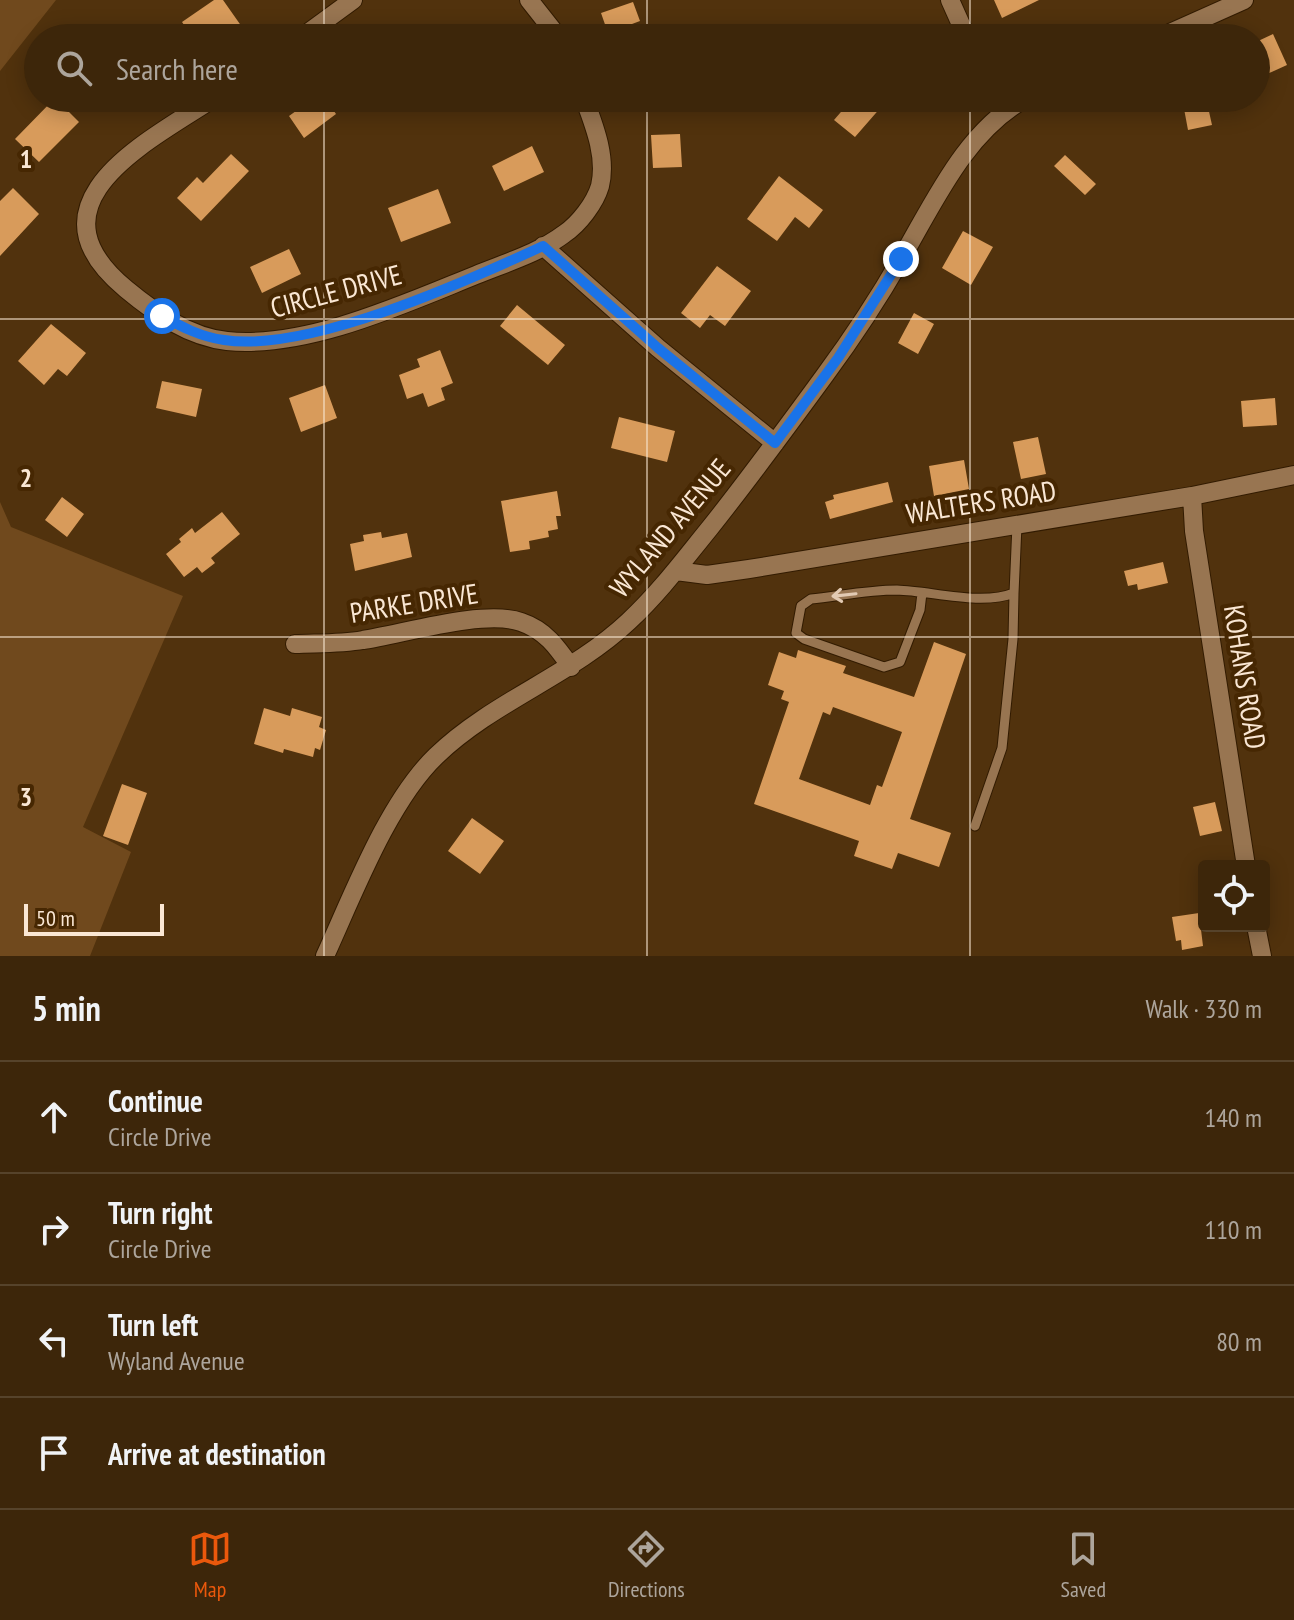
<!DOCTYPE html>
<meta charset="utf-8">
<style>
:root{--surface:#3d260a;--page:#442e13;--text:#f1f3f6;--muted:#ada59c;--line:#56432b;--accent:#ea580c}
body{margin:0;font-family:"PT Sans Narrow",sans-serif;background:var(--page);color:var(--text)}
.controls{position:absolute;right:24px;bottom:24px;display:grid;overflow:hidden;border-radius:8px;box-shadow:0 4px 20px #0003}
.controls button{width:72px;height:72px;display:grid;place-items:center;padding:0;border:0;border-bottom:2px solid var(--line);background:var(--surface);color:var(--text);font:40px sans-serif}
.scale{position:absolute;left:24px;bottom:20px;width:140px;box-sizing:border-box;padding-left:8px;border:4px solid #fae7d4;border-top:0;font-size:22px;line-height:28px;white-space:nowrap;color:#fae7d4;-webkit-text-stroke:6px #462702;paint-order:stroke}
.stop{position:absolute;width:24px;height:24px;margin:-18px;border:6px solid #1a73e8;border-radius:50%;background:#fff}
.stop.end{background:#1a73e8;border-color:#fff;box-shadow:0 2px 8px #0008}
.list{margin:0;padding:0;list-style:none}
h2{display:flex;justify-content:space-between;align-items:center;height:104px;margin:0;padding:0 32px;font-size:34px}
h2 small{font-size:26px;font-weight:400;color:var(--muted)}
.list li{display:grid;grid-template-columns:52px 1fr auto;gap:24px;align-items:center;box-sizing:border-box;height:112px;padding:0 32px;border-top:2px solid var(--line)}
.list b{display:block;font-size:30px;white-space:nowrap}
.list p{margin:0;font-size:26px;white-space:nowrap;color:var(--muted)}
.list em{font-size:26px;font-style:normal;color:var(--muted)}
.icon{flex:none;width:44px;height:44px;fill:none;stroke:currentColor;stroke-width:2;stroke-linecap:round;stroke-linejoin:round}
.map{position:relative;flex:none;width:1294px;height:956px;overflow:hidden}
.search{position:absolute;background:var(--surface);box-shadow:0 4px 20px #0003;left:24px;right:24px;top:24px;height:88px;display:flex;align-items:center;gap:20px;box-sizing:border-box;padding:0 28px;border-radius:44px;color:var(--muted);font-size:30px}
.sheet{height:552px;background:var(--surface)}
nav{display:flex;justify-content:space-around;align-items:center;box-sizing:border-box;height:112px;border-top:2px solid var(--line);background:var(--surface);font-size:22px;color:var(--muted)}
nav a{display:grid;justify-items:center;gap:4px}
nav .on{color:var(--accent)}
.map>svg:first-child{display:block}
.green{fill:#70491d}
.building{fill:#d89b5b;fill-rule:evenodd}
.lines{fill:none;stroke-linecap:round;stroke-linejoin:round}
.lane-casing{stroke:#321b01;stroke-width:11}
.street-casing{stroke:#321b01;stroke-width:20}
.lane{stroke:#987551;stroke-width:9}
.street{stroke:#987551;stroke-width:18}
.oneway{stroke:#e2cab3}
.route{stroke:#1a73e8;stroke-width:10}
.grid{fill:none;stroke:#fae7d4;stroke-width:2;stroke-opacity:0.55}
.labels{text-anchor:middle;stroke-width:8;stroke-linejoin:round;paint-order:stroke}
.street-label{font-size:28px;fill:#fae7d4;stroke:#462702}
.grid-label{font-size:26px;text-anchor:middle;font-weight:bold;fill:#fae7d4;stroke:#462702;stroke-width:8;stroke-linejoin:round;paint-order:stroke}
</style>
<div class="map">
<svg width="1294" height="956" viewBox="0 0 1294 956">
<rect width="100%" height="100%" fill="#51320d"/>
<path class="green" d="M 0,0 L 56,0 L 0,71 Z
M 0,502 L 11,527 L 183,596 L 83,827 L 131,852 L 90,956 L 0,956 Z"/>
<path class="building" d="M 214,0 L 223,0 L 242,27 L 225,38 L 193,38 L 182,22 Z
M 994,0 L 1039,0 L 1002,18 Z
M 633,2 L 640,21 L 608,33 L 601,13 Z
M 1273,34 L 1287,65 L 1265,75 L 1261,67 L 1256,69 L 1256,42 Z
M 55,98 L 79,122 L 39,162 L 15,139 Z
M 314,98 L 325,98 L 336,114 L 304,138 L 289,116 Z
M 853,98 L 889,98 L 855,137 L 834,120 Z
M 1182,98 L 1206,98 L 1212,125 L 1188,130 Z
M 680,134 L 682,167 L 653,168 L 651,135 Z
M 532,146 L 544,172 L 504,191 L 492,166 Z
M 231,154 L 249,171 L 201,221 L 177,198 L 197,177 L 203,183 Z
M 1065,155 L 1096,184 L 1085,195 L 1054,166 Z
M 779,176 L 823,210 L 809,228 L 795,217 L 777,241 L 747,219 Z
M 13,188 L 39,214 L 0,256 L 0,201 Z
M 438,189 L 451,223 L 401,242 L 388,208 Z
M 963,231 L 993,247 L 971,285 L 942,268 Z
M 289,249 L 301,274 L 262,293 L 250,267 Z
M 717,266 L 751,291 L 725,326 L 710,315 L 700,328 L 681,313 Z
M 517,305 L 565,345 L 548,365 L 500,326 Z
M 914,313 L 934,324 L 918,354 L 898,343 Z
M 51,324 L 86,353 L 67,376 L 58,369 L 44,385 L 18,361 Z
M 440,350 L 453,383 L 441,388 L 445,400 L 428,407 L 423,393 L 407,399 L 399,375 L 420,367 L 417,359 Z
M 162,381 L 202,389 L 196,417 L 156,408 Z
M 325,385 L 337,418 L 301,432 L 289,398 Z
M 1275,398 L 1277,425 L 1243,427 L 1241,401 Z
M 619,417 L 675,431 L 667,462 L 611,448 Z
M 1038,437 L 1046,474 L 1021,479 L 1013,442 Z
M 964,460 L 969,489 L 934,496 L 929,466 Z
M 888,482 L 893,502 L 830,519 L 825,502 L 834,499 L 833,495 Z
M 557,491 L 561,516 L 556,516 L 558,529 L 548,531 L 549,537 L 529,541 L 530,549 L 510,552 L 501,501 Z
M 62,497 L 84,514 L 67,537 L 45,520 Z
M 222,512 L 240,534 L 211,558 L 215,563 L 202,573 L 197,567 L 184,577 L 166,554 L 181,542 L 179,539 L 192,528 L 195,533 Z
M 381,532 L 382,538 L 407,533 L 412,557 L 355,571 L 350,544 L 364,541 L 363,535 Z
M 1163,562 L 1168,583 L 1138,590 L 1137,584 L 1128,586 L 1124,571 Z
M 934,642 L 966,654 L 910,819 L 951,833 L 939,867 L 898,853 L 892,869 L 854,856 L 859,841 L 754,804 L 789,702 L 781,699 L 784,691 L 768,685 L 779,652 L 796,658 L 798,650 L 846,666 L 843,673 L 914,697 ZM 833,707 L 902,732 L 882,787 L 877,785 L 870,805 L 799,779 L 823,712 L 830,715 Z
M 264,708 L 290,716 L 292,708 L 322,717 L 319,727 L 326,730 L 320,750 L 315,748 L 313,757 L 284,749 L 283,753 L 254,744 Z
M 122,784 L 147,793 L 128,845 L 103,836 Z
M 1215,802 L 1222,831 L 1200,836 L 1193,807 Z
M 472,818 L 504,841 L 480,874 L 448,851 Z
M 1199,913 L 1203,946 L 1182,950 L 1181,940 L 1176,941 L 1172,917 Z"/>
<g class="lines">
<defs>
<path id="lane" d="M 922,593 L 920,610 L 900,662 L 884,667 L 804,639 L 796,633 L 801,606 L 811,599 C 839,596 869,590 897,590 C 932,591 981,606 1014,593 L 1017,525
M 975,826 L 1002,748 L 1013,639 L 1014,593"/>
<path id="street" d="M 529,0 L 559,38
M 950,0 L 967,38
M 301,38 L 353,0
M 1159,38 L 1244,0
M 214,98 C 147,142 22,203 126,289 C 155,313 189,337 227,341 C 306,349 404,304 476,275 C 505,263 539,253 564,234 C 579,224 595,203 600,186 C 607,157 594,125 584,98
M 543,246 L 658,348 L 775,443
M 1192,496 L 1194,531 L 1246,866
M 676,571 L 707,575 L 749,569 L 1192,496 L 1294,475
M 295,644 C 317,643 340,644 363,640 C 403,634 484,609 521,622 C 545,630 557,647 571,667
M 1256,926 L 1262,956
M 325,956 C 353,895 388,802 436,756 C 493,701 572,675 629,621 C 659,593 683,561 709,529 C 749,479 787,427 825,375 C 853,337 878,299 901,259 C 935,201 965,132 1026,98"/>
</defs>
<use href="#lane" class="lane-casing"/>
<use href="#street" class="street-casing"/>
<use href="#lane" class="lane"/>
<use href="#street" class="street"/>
</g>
<defs><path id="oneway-shaft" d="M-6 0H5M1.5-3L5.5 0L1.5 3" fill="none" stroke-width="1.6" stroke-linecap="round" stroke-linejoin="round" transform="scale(2)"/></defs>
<use class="oneway" href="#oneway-shaft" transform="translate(844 595) rotate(174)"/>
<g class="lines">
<path class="route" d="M 162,316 C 182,327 201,337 224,340 C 308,353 465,282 543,246 L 658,348 L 775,443 L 838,358 L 901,259"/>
</g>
<path class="grid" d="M 324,0 L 324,38M 647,0 L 647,38M 970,0 L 970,38M 324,98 L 324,956M 647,98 L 647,956M 970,98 L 970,956M 0,319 L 1294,319M 0,637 L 1294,637"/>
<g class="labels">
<g class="street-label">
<text transform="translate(336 291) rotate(-15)" y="10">CIRCLE DRIVE</text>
<text transform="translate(981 502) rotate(-9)" y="10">WALTERS ROAD</text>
<text transform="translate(670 528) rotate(-50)" y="10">WYLAND AVENUE</text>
<text transform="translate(414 603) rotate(-9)" y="10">PARKE DRIVE</text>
<text transform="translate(1245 677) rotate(81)" y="10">KOHANS ROAD</text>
</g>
</g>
<g class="grid-label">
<text x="26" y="168">1</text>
<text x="26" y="487">2</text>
<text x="26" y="806">3</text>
</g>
</svg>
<div class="controls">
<button><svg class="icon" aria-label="locate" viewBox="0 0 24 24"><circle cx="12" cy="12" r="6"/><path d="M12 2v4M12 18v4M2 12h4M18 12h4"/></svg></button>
</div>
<div class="scale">50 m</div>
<div class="stop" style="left:162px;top:316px"></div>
<div class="stop end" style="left:901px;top:259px"></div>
<div class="search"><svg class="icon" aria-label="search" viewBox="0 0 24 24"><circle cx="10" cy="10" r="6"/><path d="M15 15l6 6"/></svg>Search here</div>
</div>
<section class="sheet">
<h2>5 min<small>Walk · 330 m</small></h2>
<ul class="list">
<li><svg class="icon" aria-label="ahead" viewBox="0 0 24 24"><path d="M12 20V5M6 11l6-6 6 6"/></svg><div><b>Continue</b><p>Circle Drive</p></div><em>140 m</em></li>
<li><svg class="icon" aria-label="right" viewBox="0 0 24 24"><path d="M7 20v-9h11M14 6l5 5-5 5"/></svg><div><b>Turn right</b><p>Circle Drive</p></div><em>110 m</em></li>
<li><svg class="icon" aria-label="left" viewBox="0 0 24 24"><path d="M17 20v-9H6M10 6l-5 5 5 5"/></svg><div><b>Turn left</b><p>Wyland Avenue</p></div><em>80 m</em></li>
<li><svg class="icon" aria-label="arrive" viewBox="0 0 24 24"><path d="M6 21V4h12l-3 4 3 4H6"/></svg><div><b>Arrive at destination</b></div></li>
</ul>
</section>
<nav>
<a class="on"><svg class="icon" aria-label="map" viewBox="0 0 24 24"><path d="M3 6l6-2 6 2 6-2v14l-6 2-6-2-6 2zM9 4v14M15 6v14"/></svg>Map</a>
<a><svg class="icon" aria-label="directions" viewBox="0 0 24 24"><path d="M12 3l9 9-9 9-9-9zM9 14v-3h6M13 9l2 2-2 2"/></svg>Directions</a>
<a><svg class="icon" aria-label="saved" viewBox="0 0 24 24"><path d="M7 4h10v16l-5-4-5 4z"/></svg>Saved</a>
</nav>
